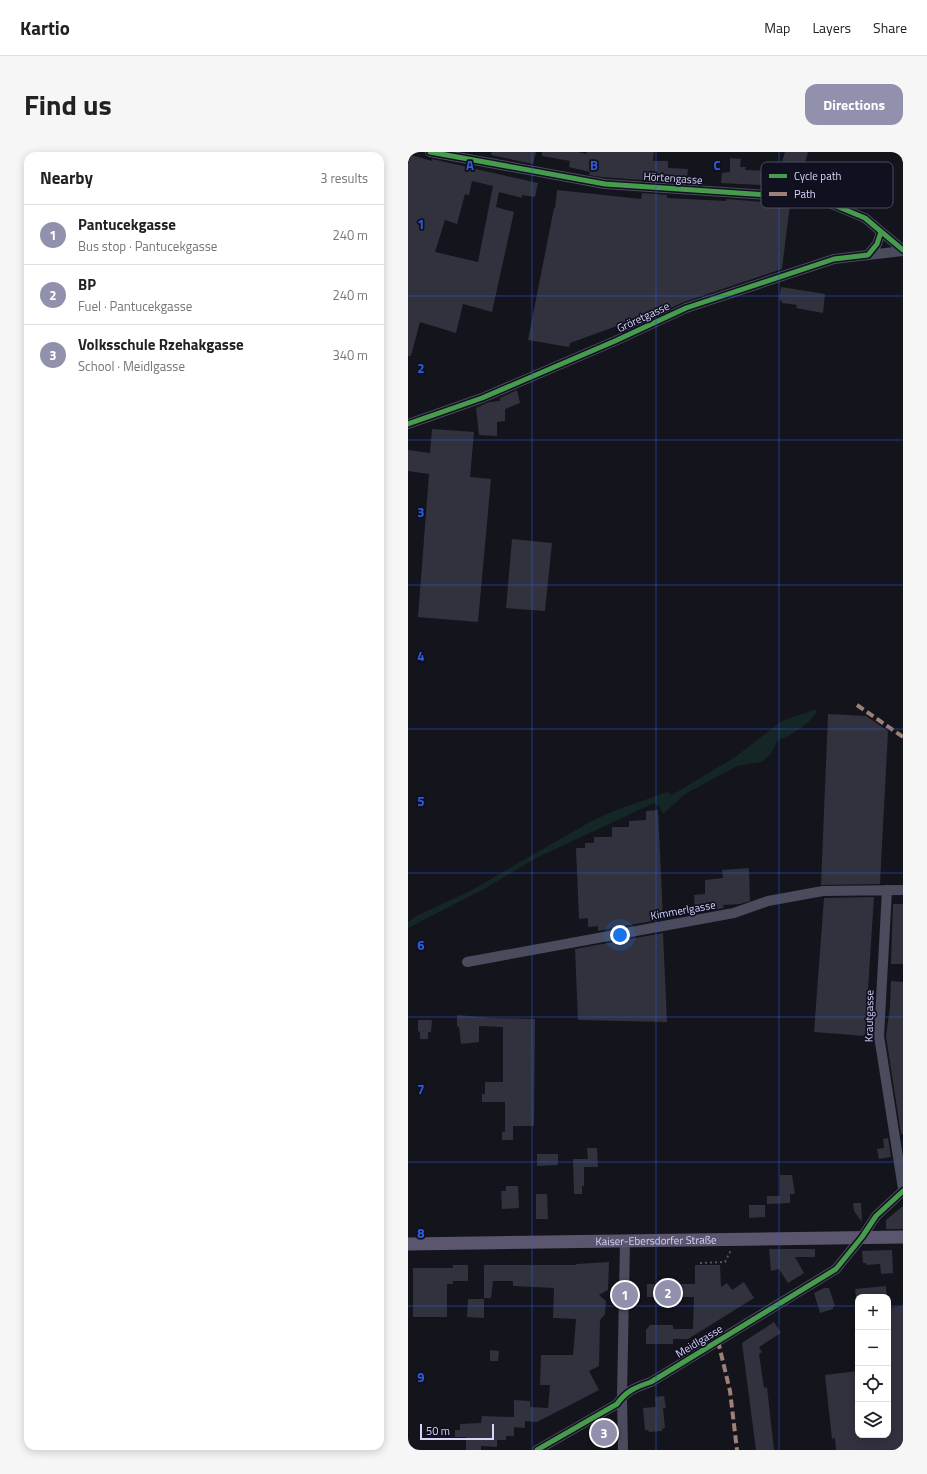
<!DOCTYPE html>
<meta charset="utf-8">
<style>
:root{--surface:#fff;--page:#f6f6f6;--text:#222;--muted:#767676;--line:#e0e0e0;--accent:#9191ad}
body{margin:0;font-family:"Titillium Web",sans-serif;background:var(--page);color:var(--text)}
.controls{position:absolute;right:12px;bottom:12px;display:grid;overflow:hidden;border-radius:8px;box-shadow:0 2px 10px #0003}
.controls button{width:36px;height:36px;display:grid;place-items:center;padding:0;border:0;border-bottom:1px solid var(--line);background:var(--surface);color:var(--text);font:20px sans-serif}
.scale{position:absolute;left:12px;bottom:10px;width:74px;box-sizing:border-box;padding-left:4px;border:2px solid #d5d5fa;border-top:0;font-size:11px;line-height:14px;white-space:nowrap;color:#d5d5fa;-webkit-text-stroke:3px #111021;paint-order:stroke}
.you{position:absolute;left:212px;top:783px;width:14px;height:14px;margin:-10px;border:3px solid #fff;border-radius:50%;background:#1a73e8;box-shadow:0 0 0 6px #1a73e833}
.badge{display:grid;place-items:center;width:26px;height:26px;border-radius:50%;background:var(--accent);color:#fff;font-size:13px;font-weight:700}
.pin{position:absolute;translate:-50% -50%;border:2px solid #fff;box-shadow:0 1px 4px #0006}
.list{margin:0;padding:0;list-style:none}
h2{display:flex;justify-content:space-between;align-items:center;height:52px;margin:0;padding:0 16px;font-size:17px}
h2 small{font-size:13px;font-weight:400;color:var(--muted)}
.list li{display:grid;grid-template-columns:26px 1fr auto;gap:12px;align-items:center;box-sizing:border-box;height:60px;padding:0 16px;border-top:1px solid var(--line)}
.list b{display:block;font-size:15px;white-space:nowrap}
.list p{margin:0;font-size:13px;white-space:nowrap;color:var(--muted)}
.list em{font-size:13px;font-style:normal;color:var(--muted)}
.icon{flex:none;width:22px;height:22px;fill:none;stroke:currentColor;stroke-width:2;stroke-linecap:round;stroke-linejoin:round}
.map{position:relative;flex:none;width:495px;height:1298px;overflow:hidden;border-radius:12px}
header{display:flex;align-items:center;gap:24px;box-sizing:border-box;height:56px;padding:0 20px;background:var(--surface);border-bottom:1px solid var(--line)}
header strong{font-size:19px}
nav{display:flex;gap:22px;margin-inline-start:auto;font-size:14px}
.intro{display:flex;align-items:center;justify-content:space-between;box-sizing:border-box;height:96px;padding:0 24px}
h1{margin:0;font-size:28px}
.button{padding:10px 18px;border-radius:12px;background:var(--accent);color:#fff;font-size:14px;font-weight:700}
main{display:flex;gap:24px;padding:0 24px}
aside{flex:1;background:var(--surface);border-radius:12px;box-shadow:0 2px 10px #0003}
.map>svg:first-child{display:block}
.green{fill:#142726}
.building{fill:#32323f;fill-rule:evenodd}
.lines{fill:none;stroke-linecap:round;stroke-linejoin:round}
.path{stroke:#4b5962;stroke-width:2;stroke-dasharray:2 3;stroke-linecap:butt}
.minor{stroke:#4a4b5c;stroke-width:10}
.major{stroke:#5c556e;stroke-width:13}
.quiet{stroke:#9e8076;stroke-width:4;stroke-dasharray:8 4;stroke-linecap:butt}
.cycleway-casing{stroke:#111021;stroke-width:8}
.cycleway{stroke:#469c4c;stroke-width:5}
.grid{fill:none;stroke:#2f5cdb;stroke-width:1;stroke-opacity:0.55}
.labels{text-anchor:middle;stroke-width:3.5;stroke-linejoin:round;paint-order:stroke}
.street-label{font-size:11px;fill:#d5d5fa;stroke:#111021}
.key{fill:#111021;stroke:#4c4b62;stroke-width:1}
.key-label{font-size:11px;fill:#d5d5fa}
.grid-label{font-size:13px;text-anchor:middle;font-weight:bold;fill:#2f5cdb;stroke:#111021;stroke-width:3.5;stroke-linejoin:round;paint-order:stroke}
</style>
<header>
<strong>Kartio</strong>
<nav><a>Map</a><a>Layers</a><a>Share</a></nav>
</header>
<div class="intro"><h1>Find us</h1><a class="button">Directions</a></div>
<main>
<aside>
<h2>Nearby<small>3 results</small></h2>
<ul class="list">
<li><span class="badge">1</span><div><b>Pantucekgasse</b><p>Bus stop · Pantucekgasse</p></div><em>240 m</em></li>
<li><span class="badge">2</span><div><b>BP</b><p>Fuel · Pantucekgasse</p></div><em>240 m</em></li>
<li><span class="badge">3</span><div><b>Volksschule Rzehakgasse</b><p>School · Meidlgasse</p></div><em>340 m</em></li>
</ul>
</aside>
<div class="map">
<svg width="495" height="1298" viewBox="0 0 495 1298">
<rect width="100%" height="100%" fill="#14141d"/>
<path class="green" d="M 408,557 L 408,561 C 399,574 383,583 369,589 L 363,602 L 354,610 L 329,614 L 277,642 L 255,662 L 251,654 L 246,651 L 126,707 L 78,736 L 0,776 L 0,770 L 8,764 L 62,739 L 180,671 L 203,660 L 259,640 L 264,643 L 327,605 L 374,569 Z"/>
<path class="building" d="M 84,0 L 128,0 L 125,12 L 83,3 Z
M 134,0 L 170,0 L 178,2 L 179,0 L 246,0 L 245,9 L 260,9 L 260,16 L 280,17 L 279,25 L 269,24 L 269,29 L 261,30 L 193,25 L 181,23 L 182,20 L 161,15 L 162,9 L 134,4 Z
M 377,0 L 400,0 L 390,37 L 353,28 L 353,33 L 313,31 L 314,21 L 322,20 L 322,6 L 333,7 L 332,15 L 338,15 L 337,18 L 361,19 L 362,16 L 371,19 Z
M 3,3 L 24,9 L 24,7 L 130,31 L 127,45 L 114,43 L 114,46 L 91,40 L 88,55 L 106,60 L 84,160 L 55,152 L 48,181 L 12,170 L 3,204 L 0,204 L 0,12 ZM 64,29 L 85,34 L 70,110 L 27,100 L 37,68 L 49,72 L 57,42 L 61,43 Z
M 149,38 L 233,47 L 234,41 L 259,43 L 259,46 L 318,49 L 318,47 L 382,52 L 374,117 L 276,150 L 258,158 L 247,157 L 246,164 L 217,177 L 217,171 L 162,191 L 161,195 L 120,188 L 146,56 L 147,57 Z
M 373,135 L 417,142 L 415,161 L 388,156 L 389,153 L 374,151 L 374,149 L 371,148 Z
M 109,238 L 112,251 L 97,257 L 97,269 L 89,270 L 89,284 L 71,283 L 68,256 L 81,250 L 92,249 L 92,246 Z
M 24,277 L 66,280 L 62,325 L 83,327 L 70,470 L 10,465 L 21,322 L 0,319 L 0,298 L 22,301 Z
M 104,387 L 144,391 L 137,459 L 98,456 Z
M 420,562 L 458,564 L 480,579 L 472,732 L 413,733 Z
M 250,658 L 255,767 L 190,779 L 190,774 L 180,775 L 180,766 L 171,767 L 168,696 L 177,696 L 177,691 L 186,691 L 186,685 L 204,685 L 204,675 L 221,675 L 221,669 L 238,668 L 238,659 Z
M 341,716 L 342,749 L 332,752 L 315,753 L 316,756 L 287,761 L 286,743 L 297,742 L 297,728 L 315,726 L 314,718 Z
M 466,745 L 457,884 L 406,880 L 416,746 Z
M 485,752 L 495,752 L 495,812 L 483,812 Z
M 255,781 L 259,870 L 170,868 L 167,797 Z
M 483,829 L 495,830 L 495,982 L 493,982 L 478,884 L 482,855 Z
M 49,863 L 85,866 L 127,867 L 126,974 L 105,974 L 105,988 L 94,988 L 94,980 L 97,980 L 97,950 L 74,950 L 74,942 L 77,942 L 77,930 L 95,930 L 95,875 L 71,874 L 71,890 L 53,892 L 51,875 L 49,874 Z
M 10,868 L 24,868 L 23,880 L 20,880 L 20,887 L 12,887 L 12,880 L 10,879 Z
M 480,986 L 483,1005 L 471,1007 L 469,997 L 476,996 L 475,987 Z
M 179,996 L 189,996 L 190,1015 L 176,1015 L 176,1034 L 174,1034 L 174,1042 L 166,1042 L 165,1007 L 180,1007 Z
M 129,1002 L 150,1002 L 150,1013 L 129,1014 Z
M 372,1023 L 384,1023 L 387,1042 L 382,1042 L 382,1051 L 359,1052 L 359,1044 L 372,1044 Z
M 98,1034 L 110,1034 L 111,1056 L 94,1057 L 93,1039 L 98,1039 Z
M 128,1042 L 139,1042 L 140,1067 L 128,1067 Z
M 445,1051 L 453,1051 L 454,1070 L 446,1059 Z
M 341,1053 L 357,1053 L 357,1065 L 341,1066 Z
M 495,1054 L 495,1077 L 478,1077 L 478,1068 Z
M 361,1097 L 407,1097 L 407,1105 L 387,1105 L 396,1121 L 380,1131 L 371,1117 L 363,1119 Z
M 484,1098 L 485,1121 L 473,1122 L 472,1112 L 458,1113 L 458,1111 L 455,1111 L 454,1099 Z
M 201,1110 L 200,1138 L 191,1143 L 198,1149 L 197,1162 L 192,1168 L 191,1214 L 181,1219 L 191,1238 L 129,1270 L 117,1269 L 117,1276 L 106,1275 L 106,1284 L 98,1284 L 98,1288 L 89,1288 L 89,1295 L 73,1294 L 73,1298 L 58,1298 L 58,1285 L 47,1285 L 47,1278 L 52,1278 L 52,1272 L 73,1271 L 74,1264 L 106,1265 L 106,1248 L 122,1249 L 122,1255 L 140,1256 L 142,1233 L 132,1233 L 133,1203 L 165,1203 L 168,1167 L 145,1166 L 146,1136 L 105,1134 L 105,1129 L 85,1129 L 83,1146 L 76,1146 L 76,1113 L 168,1113 L 169,1112 Z
M 45,1113 L 60,1113 L 60,1129 L 45,1129 L 45,1132 L 39,1132 L 39,1165 L 5,1165 L 5,1116 L 45,1116 Z
M 287,1113 L 312,1113 L 313,1135 L 319,1131 L 324,1138 L 336,1130 L 346,1146 L 280,1187 L 265,1187 L 265,1192 L 238,1192 L 238,1178 L 242,1173 L 265,1173 L 265,1177 L 285,1177 L 286,1145 L 239,1145 L 239,1132 L 287,1132 Z
M 478,1134 L 479,1145 L 448,1145 L 447,1137 Z
M 416,1136 L 421,1136 L 427,1154 L 425,1155 L 425,1157 L 412,1161 L 406,1141 Z
M 60,1147 L 76,1147 L 76,1166 L 59,1165 Z
M 495,1154 L 495,1298 L 428,1298 L 427,1286 L 424,1287 L 417,1223 L 449,1219 L 450,1283 L 480,1283 L 480,1156 Z
M 366,1170 L 373,1181 L 351,1195 L 354,1200 L 351,1202 L 356,1236 L 359,1235 L 366,1298 L 348,1298 L 334,1191 Z
M 82,1198 L 91,1199 L 90,1209 L 82,1209 Z
M 256,1244 L 258,1256 L 255,1256 L 257,1276 L 254,1277 L 254,1279 L 241,1280 L 240,1278 L 237,1278 L 235,1256 L 248,1255 L 247,1245 Z"/>
<g class="lines">
<path class="path" d="M 292,1111 L 317,1110 L 323,1098"/>
<path class="minor" d="M 22,0 L 197,32 L 359,43 L 414,48 L 457,66 L 495,98
M 460,103 L 495,99
M 0,272 L 74,246 L 207,189 L 278,156 L 426,107 L 460,103 L 469,92 L 473,80
M 479,738 L 471,884 L 495,1037
M 59,810 L 326,761 L 360,749 L 415,739 L 495,738
M 129,1298 L 209,1252 C 218,1239 228,1235 243,1230 L 428,1117 L 454,1085 L 468,1064 L 495,1039
M 215,1298 L 214,1244 L 217,1090"/>
<path class="major" id="s1" d="M 0,1092 L 495,1085"/>
<path class="quiet" d="M 449,553 L 495,585
M 310,1189 L 322,1239 L 329,1298"/>
<defs>
<path id="cycleway" d="M 22,0 L 197,32 L 359,43 L 414,48 L 457,66 L 495,98
M 0,272 L 74,246 L 207,189 L 278,156 L 426,107 L 460,103 L 469,92 L 473,80
M 129,1298 L 209,1252 C 218,1239 228,1235 243,1230 L 428,1117 L 454,1085 L 468,1064 L 495,1039"/>
</defs>
<use href="#cycleway" class="cycleway-casing"/>
<use href="#cycleway" class="cycleway"/>
</g>
<path class="grid" d="M 124,0 L 124,1298M 248,0 L 248,1298M 371,0 L 371,1298M 0,144 L 495,144M 0,288 L 495,288M 0,433 L 495,433M 0,577 L 495,577M 0,721 L 495,721M 0,865 L 495,865M 0,1010 L 495,1010M 0,1154 L 450,1154M 480,1154 L 495,1154"/>
<g class="labels">
<g class="street-label">
<text transform="translate(265 26) rotate(4)" y="4">Hörtengasse</text>
<text transform="translate(235 165) rotate(-25)" y="4">Gröretgasse</text>
<text transform="translate(275 758) rotate(-10)" y="4">Kimmerlgasse</text>
<text transform="translate(461 864) rotate(-89)" y="4">Krautgasse</text>
<text dy="4" stroke="none"><textPath href="#s1" startOffset="248">Kaiser-Ebersdorfer Straße</textPath></text>
<text transform="translate(291 1189) rotate(-31)" y="4">Meidlgasse</text>
</g>
</g>
<rect x="353" y="10" width="132" height="46" rx="6" class="key"/>
<rect x="361" y="22" width="18" height="4" fill="#469c4c"/>
<rect x="361" y="40" width="18" height="4" fill="#9e8076"/>
<g class="key-label">
<text x="386" y="28">Cycle path</text>
<text x="386" y="46">Path</text>
</g>
<g class="grid-label">
<text x="62" y="18">A</text>
<text x="186" y="18">B</text>
<text x="309" y="18">C</text>
<text x="13" y="77">1</text>
<text x="13" y="221">2</text>
<text x="13" y="365">3</text>
<text x="13" y="509">4</text>
<text x="13" y="654">5</text>
<text x="13" y="798">6</text>
<text x="13" y="942">7</text>
<text x="13" y="1086">8</text>
<text x="13" y="1230">9</text>
</g>
</svg>
<div class="controls">
<button>+</button>
<button>−</button>
<button><svg class="icon" aria-label="locate" viewBox="0 0 24 24"><circle cx="12" cy="12" r="6"/><path d="M12 2v4M12 18v4M2 12h4M18 12h4"/></svg></button>
<button><svg class="icon" aria-label="layers" viewBox="0 0 24 24"><path d="M12 4l9 5-9 5-9-5zM3 14l9 5 9-5"/></svg></button>
</div>
<div class="scale">50 m</div>
<div class="you"></div>
<div class="pin badge" style="left:217px;top:1143px">1</div>
<div class="pin badge" style="left:260px;top:1141px">2</div>
<div class="pin badge" style="left:196px;top:1281px">3</div>
</div>
</main>
